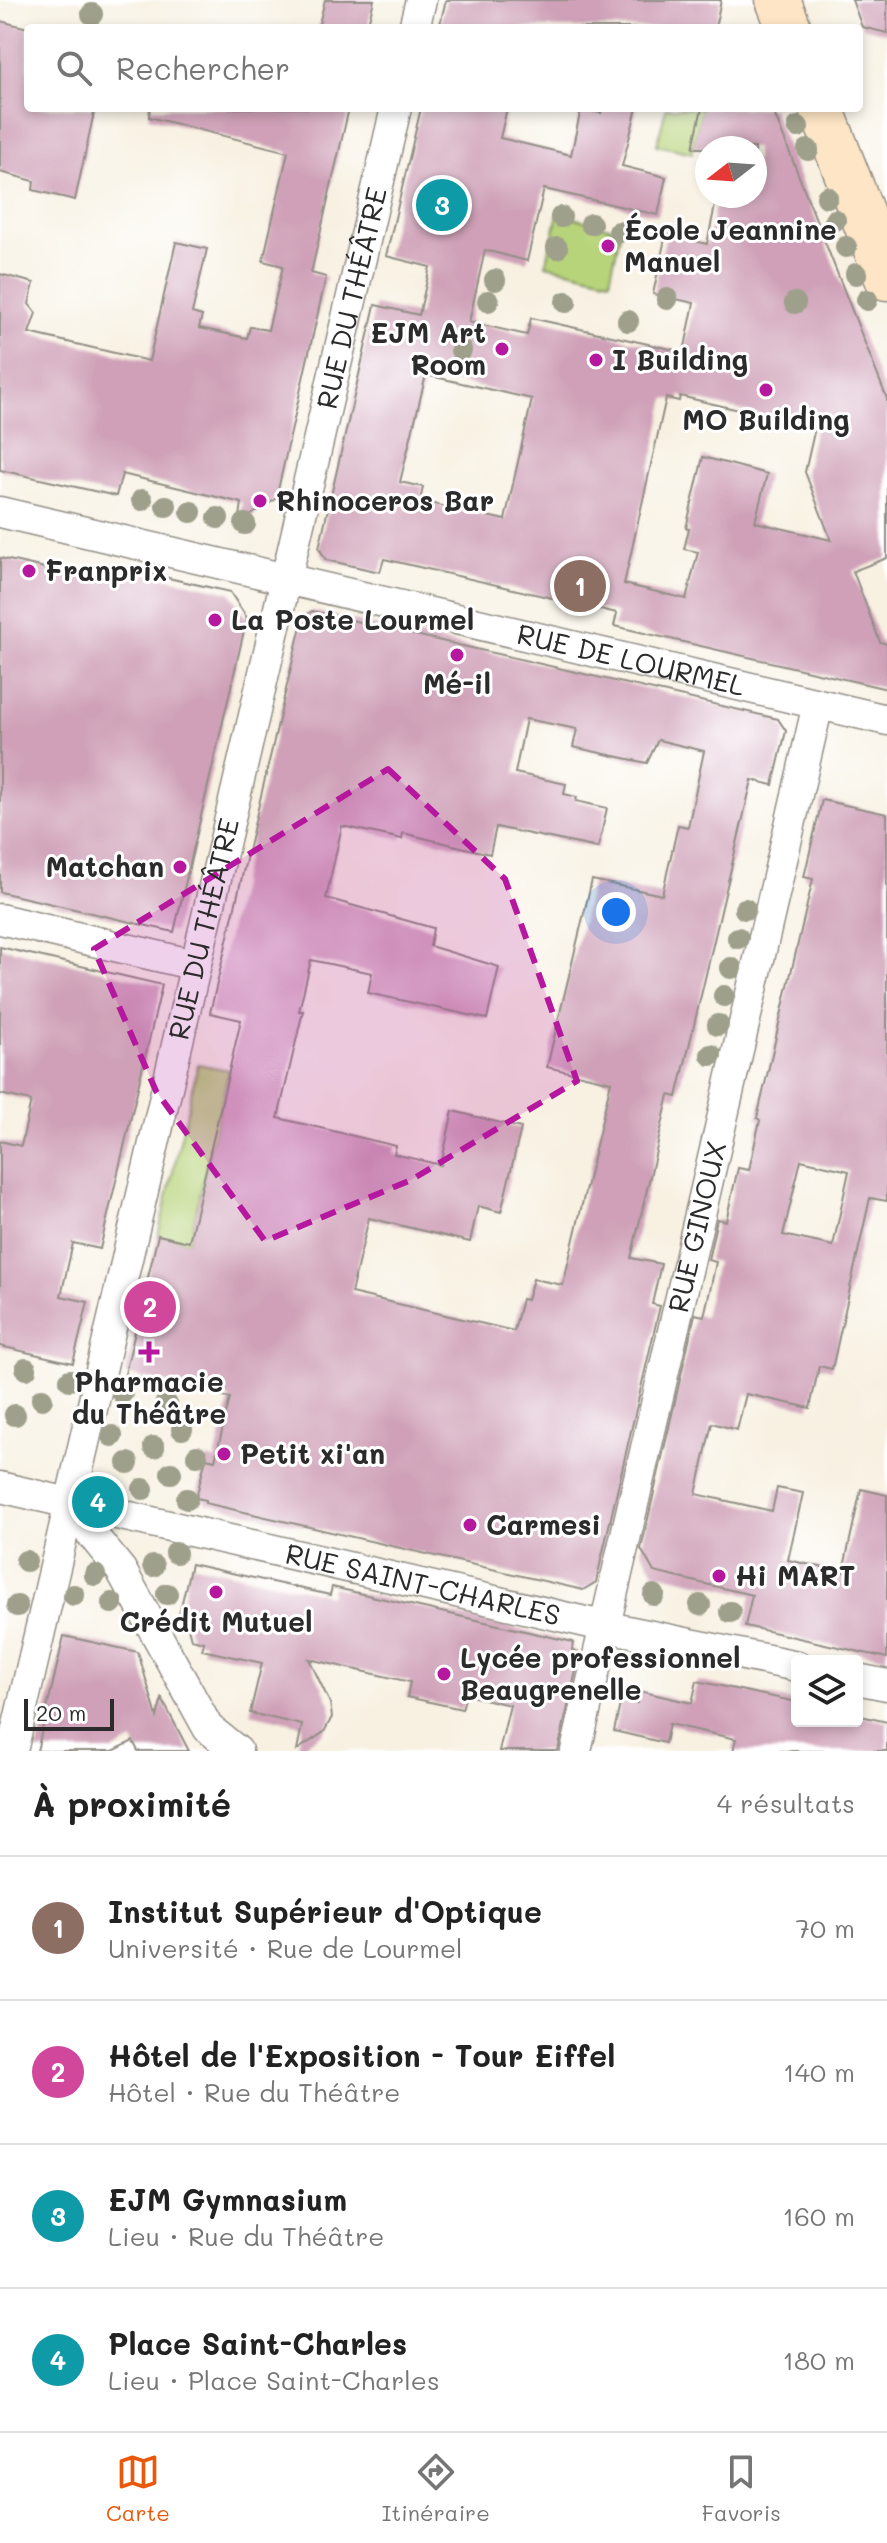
<!DOCTYPE html>
<html lang="fr">
<meta charset="utf-8">
<style>
:root{--surface:#fff;--page:#f2f2f2;--text:#222;--muted:#767676;--line:#e0e0e0;--accent:#ea580c}
body{margin:0;font-family:Mali,sans-serif;background:var(--page);color:var(--text)}
.controls{position:absolute;right:24px;bottom:24px;display:grid;overflow:hidden;border-radius:8px;box-shadow:0 4px 12px #0003}
.controls button{width:72px;height:72px;display:grid;place-items:center;padding:0;border:0;border-bottom:2px solid var(--line);background:var(--surface);color:var(--text);font:40px sans-serif}
.compass{position:absolute;left:695px;top:136px;width:72px;height:72px;border-radius:50%;background:var(--surface);box-shadow:0 4px 12px #0003;rotate:253deg}
.scale{position:absolute;left:24px;bottom:20px;width:90px;box-sizing:border-box;padding-left:8px;border:4px solid #2b2b2b;border-top:0;font-size:22px;line-height:28px;white-space:nowrap;color:#2b2b2b;-webkit-text-stroke:6px #fff;paint-order:stroke}
.you{position:absolute;left:616px;top:912px;width:28px;height:28px;margin:-20px;border:6px solid #fff;border-radius:50%;background:#1a73e8;box-shadow:0 0 0 12px #1a73e833}
.badge{display:grid;place-items:center;width:52px;height:52px;border-radius:50%;background:var(--accent);color:#fff;font-size:26px;font-weight:700}
.pin{position:absolute;translate:-50% -50%;border:4px solid #fff;box-shadow:0 2px 8px #0006}
.list{margin:0;padding:0;list-style:none}
h2{display:flex;justify-content:space-between;align-items:center;height:104px;margin:0;padding:0 32px;font-size:34px}
h2 small{font-size:26px;font-weight:400;color:var(--muted)}
.list li{display:grid;grid-template-columns:52px 1fr auto;gap:24px;align-items:center;box-sizing:border-box;height:144px;padding:0 32px;border-top:2px solid var(--line)}
.list b{display:block;font-size:30px;white-space:nowrap}
.list p{margin:0;font-size:26px;white-space:nowrap;color:var(--muted)}
.list em{font-size:26px;font-style:normal;color:var(--muted)}
.icon{flex:none;width:44px;height:44px;fill:none;stroke:currentColor;stroke-width:2;stroke-linecap:round;stroke-linejoin:round}
.map{position:relative;flex:none;width:887px;height:1751px;overflow:hidden}
.search{position:absolute;background:var(--surface);box-shadow:0 4px 12px #0003;left:24px;right:24px;top:24px;height:88px;display:flex;align-items:center;gap:20px;box-sizing:border-box;padding:0 28px;border-radius:8px;color:var(--muted);font-size:30px}
.sheet{height:680px;background:var(--surface)}
nav{display:flex;justify-content:space-around;align-items:center;box-sizing:border-box;height:112px;border-top:2px solid var(--line);background:var(--surface);font-size:22px;color:var(--muted)}
nav a{display:grid;justify-items:center;gap:4px}
nav .on{color:var(--accent)}
.map>svg:first-child{display:block}
.green{fill:#b8d47a;stroke:#728052;stroke-width:2}
.building{fill:#cfa0b7;fill-rule:evenodd}
.lines{fill:none;stroke-linecap:round;stroke-linejoin:round}
.minor-casing{stroke:#928e86;stroke-width:33}
.secondary-casing{stroke:#928e86;stroke-width:47}
.minor{stroke:#fff;stroke-width:30}
.secondary{stroke:#fde5c5;stroke-width:44}
.tree{fill:#9ea08b}
.marked{fill:#b5179e;fill-opacity:0.2;stroke:#b5179e;stroke-width:6;stroke-dasharray:16 10;stroke-linejoin:round}
.poi-dot{fill:#b5179e;stroke:#fff;stroke-width:3}
.labels{text-anchor:middle;stroke-width:6;stroke-linejoin:round;paint-order:stroke}
.poi-label{font-size:28px;font-weight:bold;fill:#2b2b2b;stroke:#fff;text-anchor:start}
.street-label{font-size:28px;fill:#2b2b2b;stroke:#fff}
</style>
<div class="map">
<svg width="887" height="1751" viewBox="0 0 887 1751">
<rect width="100%" height="100%" fill="#fff"/>
<filter id="ink" filterUnits="userSpaceOnUse"><feTurbulence type="fractalNoise" baseFrequency=".0125" numOctaves="2"/><feDisplacementMap in="SourceGraphic" scale="16" xChannelSelector="R" yChannelSelector="G"/><feConvolveMatrix kernelMatrix="1 2 1 2 8 2 1 2 1" color-interpolation-filters="sRGB"/></filter>
<filter id="wash" filterUnits="userSpaceOnUse"><feTurbulence type="fractalNoise" baseFrequency=".006" numOctaves="4" result="noise"/><feDisplacementMap in="SourceGraphic" scale="32" xChannelSelector="R" yChannelSelector="G"/><feGaussianBlur stdDeviation="1.8" result="paint"/><feColorMatrix in="noise" values="0 0 0 0 0 0 0 0 0 0 0 0 0 0 0 0 0 1.4 0 .05"/><feComposite in="paint" operator="in"/></filter>
<g filter="url(#wash)">
<rect width="100%" height="100%" fill="#f8f1e2"/>
<path class="green" d="M 666,108 L 702,108 L 692,153 L 657,145 Z
M 558,214 L 621,230 L 610,280 L 546,265 Z
M 198,1064 L 229,1070 L 189,1242 L 158,1236 Z"/>
<g id="blocks">
<path class="building" d="M 325,0 L 374,0 L 367,28 L 318,28 Z
M 446,0 L 721,0 L 715,28 L 439,28 Z
M 852,0 L 887,0 L 887,33 L 862,27 Z
M 0,21 L 28,28 L 28,108 L 95,108 L 75,200 L 33,190 L 34,181 L 0,172 Z
M 150,108 L 349,108 L 311,273 L 326,277 L 276,499 L 239,523 L 242,503 L 122,474 L 116,496 L 0,470 L 0,274 L 34,283 L 29,304 L 36,313 L 29,333 L 149,361 L 176,242 L 207,249 L 192,313 L 202,316 L 199,328 L 247,338 L 250,327 L 268,330 L 283,266 L 263,261 L 288,152 L 149,117 Z
M 421,108 L 507,108 L 500,138 L 571,155 L 581,109 L 601,113 L 602,108 L 637,108 L 622,166 L 666,177 L 658,215 L 544,189 L 527,261 L 485,250 L 469,322 L 527,335 L 531,318 L 684,352 L 694,303 L 653,294 L 666,234 L 707,244 L 717,196 L 755,196 L 755,148 L 693,148 L 702,108 L 772,108 L 887,399 L 887,558 L 853,571 L 880,642 L 887,644 L 887,689 L 614,626 L 617,613 L 384,559 L 380,572 L 326,560 L 319,548 L 375,305 L 419,315 L 430,267 L 386,256 ZM 426,375 L 532,399 L 505,520 L 420,501 L 423,487 L 400,482 ZM 680,396 L 781,420 L 782,414 L 785,421 L 815,428 L 805,472 L 831,540 L 755,522 L 767,474 L 703,457 L 686,528 L 689,529 L 684,549 L 698,552 L 686,599 L 624,584 L 666,398 L 679,401 Z
M 0,558 L 98,580 L 102,563 L 230,592 L 247,618 L 174,932 L 0,892 Z
M 312,611 L 778,719 L 786,731 L 773,785 L 752,780 L 677,1097 L 669,1095 L 631,1258 L 661,1264 L 652,1304 L 660,1306 L 596,1582 L 583,1590 L 205,1503 L 206,1500 L 196,1498 L 206,1458 L 215,1460 L 230,1398 L 125,1374 L 158,1235 L 189,1242 L 241,1020 L 210,1013 L 303,617 ZM 526,719 L 577,729 L 573,747 L 647,763 L 658,740 L 704,751 L 688,827 L 678,825 L 662,895 L 592,880 L 547,1067 L 611,1082 L 563,1285 L 533,1279 L 527,1300 L 522,1299 L 514,1331 L 351,1293 L 369,1218 L 470,1242 L 478,1206 L 501,1212 L 521,1128 L 453,1111 L 441,1165 L 394,1154 L 396,1146 L 278,1118 L 303,1011 L 299,1011 L 311,960 L 372,973 L 368,993 L 487,1019 L 499,967 L 430,946 L 433,928 L 326,898 L 342,826 L 402,839 L 403,833 L 490,854 L 496,827 L 598,848 L 607,808 L 576,801 L 577,797 L 564,794 L 566,784 L 515,773 Z
M 822,800 L 887,814 L 887,1201 L 870,1198 L 832,1369 L 819,1366 L 810,1408 L 746,1394 L 737,1430 L 712,1423 L 696,1494 L 772,1511 L 777,1488 L 803,1493 L 788,1560 L 843,1572 L 861,1489 L 887,1495 L 887,1658 L 745,1626 L 752,1595 L 654,1572 L 641,1549 L 695,1314 L 704,1316 L 711,1286 L 716,1262 L 708,1260 L 717,1219 L 726,1221 L 738,1168 L 749,1170 L 760,1120 L 757,1118 L 813,879 L 804,877 ZM 801,1160 L 849,1171 L 833,1246 L 783,1235 Z
M 0,947 L 162,985 L 100,1249 L 73,1243 L 61,1296 L 88,1302 L 73,1363 L 0,1346 L 0,1141 L 21,1146 L 31,1101 L 0,1094 Z
M 191,1564 L 330,1595 L 332,1587 L 573,1642 L 572,1650 L 580,1653 L 558,1751 L 499,1751 L 510,1705 L 466,1695 L 462,1709 L 407,1697 L 410,1682 L 309,1659 L 330,1703 L 332,1717 L 324,1732 L 297,1750 L 302,1725 L 250,1713 L 262,1663 L 202,1650 L 204,1642 L 191,1639 L 185,1617 L 179,1615 Z
M 64,1636 L 138,1652 L 157,1717 L 162,1699 L 189,1751 L 138,1751 L 133,1741 L 113,1751 L 37,1751 Z
M 697,1681 L 797,1702 L 797,1721 L 857,1721 L 857,1715 L 887,1722 L 887,1751 L 733,1751 L 736,1739 L 669,1724 L 665,1743 L 614,1731 L 621,1700 L 637,1703 L 639,1691 L 692,1703 Z"/>
</g>
</g>
<g filter="url(#ink)">
<use href="#blocks" fill-opacity="0" stroke="#928e86" stroke-width="2"/>
<g class="lines">
<defs>
<g id="minor">
<path d="M 414,28 L 421,0"/>
<path id="s1" d="M 0,512 L 887,720"/>
<path d="M 0,919 L 195,965"/>
<path id="s2" d="M 0,1487 L 603,1626 L 797,1666"/>
<path d="M 67,1504 L 121,1570 L 208,1728 L 237,1751"/>
<path d="M 857,1679 L 887,1685"/>
<path id="s3" d="M 12,1751 C 138,1203 269,656 396,108"/>
<path id="s4" d="M 576,1751 L 818,704"/>
</g>
<path id="secondary" d="M 778,0 L 789,28
M 821,108 L 887,278"/>
</defs>
<use href="#minor" class="minor-casing"/>
<use href="#secondary" class="secondary-casing"/>
<use href="#minor" class="minor"/>
<use href="#secondary" class="secondary"/>
</g>
<g class="tree">
<circle cx="92" cy="14" r="11"/>
<circle cx="798" cy="127" r="11"/>
<circle cx="808" cy="150" r="11"/>
<circle cx="827" cy="197" r="11"/>
<circle cx="561" cy="217" r="11"/>
<circle cx="835" cy="220" r="11"/>
<circle cx="591" cy="224" r="11"/>
<circle cx="619" cy="232" r="11"/>
<circle cx="846" cy="247" r="11"/>
<circle cx="557" cy="248" r="11"/>
<circle cx="856" cy="274" r="11"/>
<circle cx="495" cy="280" r="11"/>
<circle cx="667" cy="299" r="11"/>
<circle cx="867" cy="300" r="11"/>
<circle cx="488" cy="301" r="11"/>
<circle cx="566" cy="302" r="11"/>
<circle cx="795" cy="303" r="11"/>
<circle cx="628" cy="321" r="11"/>
<circle cx="461" cy="350" r="11"/>
<circle cx="142" cy="500" r="11"/>
<circle cx="166" cy="506" r="11"/>
<circle cx="191" cy="512" r="11"/>
<circle cx="218" cy="518" r="11"/>
<circle cx="245" cy="524" r="11"/>
<circle cx="745" cy="909" r="11"/>
<circle cx="738" cy="938" r="11"/>
<circle cx="731" cy="968" r="11"/>
<circle cx="724" cy="996" r="11"/>
<circle cx="718" cy="1025" r="11"/>
<circle cx="711" cy="1055" r="11"/>
<circle cx="26" cy="1369" r="11"/>
<circle cx="70" cy="1380" r="11"/>
<circle cx="122" cy="1393" r="11"/>
<circle cx="42" cy="1399" r="11"/>
<circle cx="166" cy="1403" r="11"/>
<circle cx="15" cy="1415" r="11"/>
<circle cx="182" cy="1429" r="11"/>
<circle cx="112" cy="1436" r="11"/>
<circle cx="154" cy="1447" r="11"/>
<circle cx="197" cy="1456" r="11"/>
<circle cx="128" cy="1463" r="11"/>
<circle cx="171" cy="1473" r="11"/>
<circle cx="143" cy="1489" r="11"/>
<circle cx="187" cy="1499" r="11"/>
<circle cx="176" cy="1553" r="11"/>
<circle cx="26" cy="1561" r="11"/>
<circle cx="153" cy="1566" r="11"/>
<circle cx="95" cy="1575" r="11"/>
<circle cx="167" cy="1594" r="11"/>
<circle cx="74" cy="1595" r="11"/>
<circle cx="654" cy="1595" r="11"/>
<circle cx="112" cy="1603" r="11"/>
<circle cx="700" cy="1605" r="11"/>
<circle cx="17" cy="1606" r="11"/>
<circle cx="730" cy="1612" r="11"/>
</g>
</g>
<path class="marked" d="M 388,769 L 505,879 L 577,1081 L 411,1180 L 265,1241 L 156,1091 L 94,949 Z"/>
<g class="poi-dot">
<circle cx="608" cy="246" r="8"/>
<circle cx="502" cy="349" r="8"/>
<circle cx="596" cy="360" r="8"/>
<circle cx="766" cy="390" r="8"/>
<circle cx="260" cy="501" r="8"/>
<circle cx="29" cy="571" r="8"/>
<circle cx="215" cy="620" r="8"/>
<circle cx="457" cy="655" r="8"/>
<circle cx="180" cy="867" r="8"/>
<path d="M145 1340h8v8h8v8h-8v8h-8v-8h-8v-8h8z"/>
<circle cx="224" cy="1454" r="8"/>
<circle cx="470" cy="1525" r="8"/>
<circle cx="719" cy="1576" r="8"/>
<circle cx="216" cy="1592" r="8"/>
<circle cx="444" cy="1674" r="8"/>
</g>
<g class="labels">
<g class="poi-label">
<text x="624" y="240">École Jeannine<tspan x="624" dy="32">Manuel</tspan></text>
<text x="486" y="343" text-anchor="end">EJM Art<tspan x="486" dy="32">Room</tspan></text>
<text x="612" y="370">I Building</text>
<text x="766" y="430" text-anchor="middle">MO Building</text>
<text x="276" y="511">Rhinoceros Bar</text>
<text x="45" y="581">Franprix</text>
<text x="231" y="630">La Poste Lourmel</text>
<text x="457" y="694" text-anchor="middle">Mé-il</text>
<text x="164" y="877" text-anchor="end">Matchan</text>
<text x="149" y="1392" text-anchor="middle">Pharmacie<tspan x="149" dy="32">du Théâtre</tspan></text>
<text x="240" y="1464">Petit xi'an</text>
<text x="486" y="1535">Carmesi</text>
<text x="735" y="1586">Hi MART</text>
<text x="216" y="1632" text-anchor="middle">Crédit Mutuel</text>
<text x="460" y="1668">Lycée professionnel<tspan x="460" dy="32">Beaugrenelle</tspan></text>
</g>
<g class="street-label">
<text dy="10" stroke="none"><textPath href="#s3" startOffset="1492">RUE DU THÉÂTRE</textPath></text>
<text dy="10" stroke="none"><textPath href="#s1" startOffset="648">RUE DE LOURMEL</textPath></text>
<text dy="10" stroke="none"><textPath href="#s3" startOffset="844">RUE DU THÉÂTRE</textPath></text>
<text dy="10" stroke="none"><textPath href="#s4" startOffset="538">RUE GINOUX</textPath></text>
<text dy="10" stroke="none"><textPath href="#s2" startOffset="434">RUE SAINT-CHARLES</textPath></text>
</g>
</g>
</svg>
<div class="controls">
<button><svg class="icon" aria-label="layers" viewBox="0 0 24 24"><path d="M12 4l9 5-9 5-9-5zM3 14l9 5 9-5"/></svg></button>
</div>
<svg class="compass" viewBox="-18 -18 36 36"><path d="M0-13l5 13h-10z" fill="#e53935"/><path d="M0 13l5-13h-10z" fill="#767676"/></svg>
<div class="scale">20 m</div>
<div class="you"></div>
<div class="pin badge" style="left:580px;top:586px;background:#8d6e63">1</div>
<div class="pin badge" style="left:150px;top:1307px;background:#d1479c">2</div>
<div class="pin badge" style="left:442px;top:205px;background:#0f9aa8">3</div>
<div class="pin badge" style="left:98px;top:1502px;background:#0f9aa8">4</div>
<div class="search"><svg class="icon" aria-label="search" viewBox="0 0 24 24"><circle cx="10" cy="10" r="6"/><path d="M15 15l6 6"/></svg>Rechercher</div>
</div>
<section class="sheet">
<h2>À proximité<small>4 résultats</small></h2>
<ul class="list">
<li><span class="badge" style="background:#8d6e63">1</span><div><b>Institut Supérieur d'Optique</b><p>Université · Rue de Lourmel</p></div><em>70 m</em></li>
<li><span class="badge" style="background:#d1479c">2</span><div><b>Hôtel de l'Exposition - Tour Eiffel</b><p>Hôtel · Rue du Théâtre</p></div><em>140 m</em></li>
<li><span class="badge" style="background:#0f9aa8">3</span><div><b>EJM Gymnasium</b><p>Lieu · Rue du Théâtre</p></div><em>160 m</em></li>
<li><span class="badge" style="background:#0f9aa8">4</span><div><b>Place Saint-Charles</b><p>Lieu · Place Saint-Charles</p></div><em>180 m</em></li>
</ul>
</section>
<nav>
<a class="on"><svg class="icon" aria-label="map" viewBox="0 0 24 24"><path d="M3 6l6-2 6 2 6-2v14l-6 2-6-2-6 2zM9 4v14M15 6v14"/></svg>Carte</a>
<a><svg class="icon" aria-label="directions" viewBox="0 0 24 24"><path d="M12 3l9 9-9 9-9-9zM9 14v-3h6M13 9l2 2-2 2"/></svg>Itinéraire</a>
<a><svg class="icon" aria-label="saved" viewBox="0 0 24 24"><path d="M7 4h10v16l-5-4-5 4z"/></svg>Favoris</a>
</nav>
